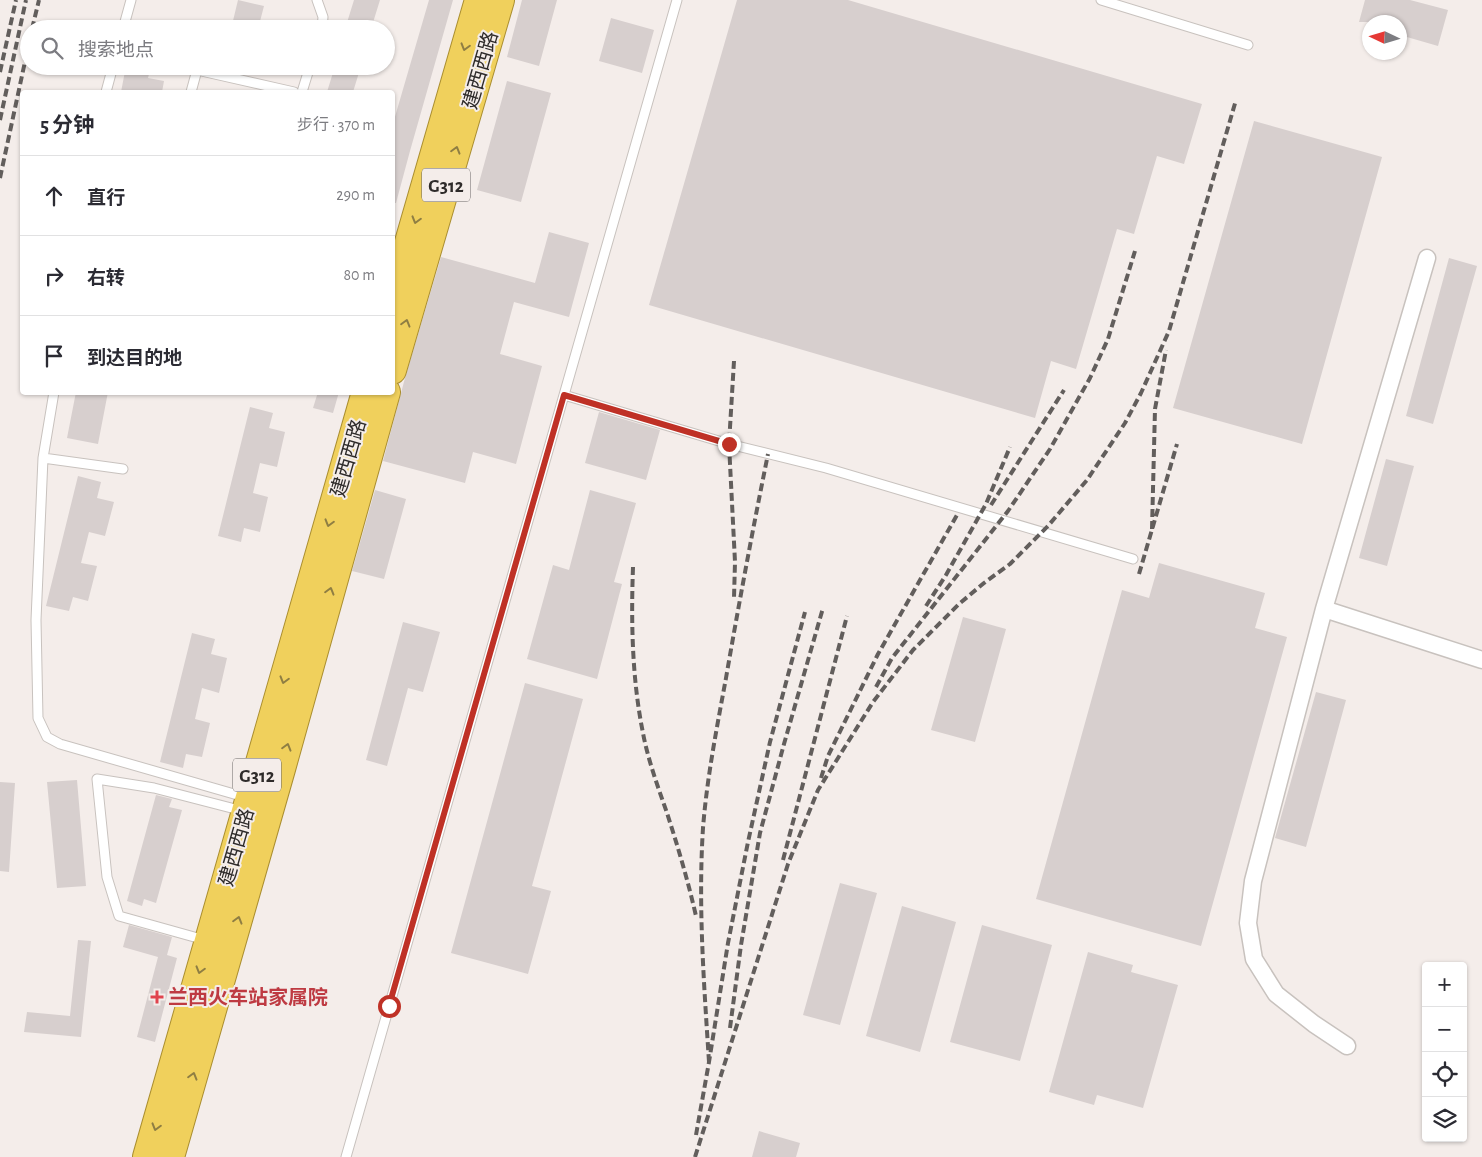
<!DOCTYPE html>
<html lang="zh">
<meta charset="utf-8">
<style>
:root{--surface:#fff;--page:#f2f2f3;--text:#2b2b33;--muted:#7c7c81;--line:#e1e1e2}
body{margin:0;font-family:"Alegreya Sans","Noto Sans SC",sans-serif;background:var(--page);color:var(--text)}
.controls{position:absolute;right:15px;bottom:15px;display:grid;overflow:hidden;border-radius:5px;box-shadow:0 1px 4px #0004}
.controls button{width:45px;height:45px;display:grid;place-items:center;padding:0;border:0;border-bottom:1px solid var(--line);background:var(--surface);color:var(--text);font:25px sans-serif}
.compass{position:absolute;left:1362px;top:15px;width:45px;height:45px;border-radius:50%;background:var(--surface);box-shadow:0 1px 4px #0004;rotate:274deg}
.stop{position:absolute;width:15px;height:15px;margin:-11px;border:4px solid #bf3126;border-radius:50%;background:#fff}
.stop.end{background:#bf3126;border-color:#fff;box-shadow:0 1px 5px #0008}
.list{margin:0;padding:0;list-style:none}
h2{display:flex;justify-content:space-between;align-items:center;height:65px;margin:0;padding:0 20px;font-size:21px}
h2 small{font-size:16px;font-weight:400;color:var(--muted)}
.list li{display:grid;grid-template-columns:32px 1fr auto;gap:15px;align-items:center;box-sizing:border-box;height:80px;padding:0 20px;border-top:1px solid var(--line)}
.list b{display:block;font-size:19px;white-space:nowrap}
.list em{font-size:16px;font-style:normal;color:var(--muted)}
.icon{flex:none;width:28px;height:28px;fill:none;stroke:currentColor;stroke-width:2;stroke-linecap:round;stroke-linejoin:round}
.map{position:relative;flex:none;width:1482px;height:1157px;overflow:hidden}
.search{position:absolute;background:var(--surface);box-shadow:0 1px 4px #0004;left:20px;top:20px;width:375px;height:55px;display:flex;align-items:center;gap:12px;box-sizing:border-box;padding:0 18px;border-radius:28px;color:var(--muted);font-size:19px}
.panel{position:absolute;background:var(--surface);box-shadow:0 1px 4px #0004;left:20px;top:90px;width:375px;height:305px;border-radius:5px}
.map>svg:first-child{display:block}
.building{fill:#d7cfce}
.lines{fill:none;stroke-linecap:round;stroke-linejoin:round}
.service-casing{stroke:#c8c2be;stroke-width:11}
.minor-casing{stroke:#c8c2be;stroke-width:19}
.trunk-casing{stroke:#aa8e30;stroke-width:30}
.service{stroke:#fff;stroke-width:9}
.minor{stroke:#fff;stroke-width:16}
.trunk{stroke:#f0d05c;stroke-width:28}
.rail{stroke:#625e5c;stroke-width:4;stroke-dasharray:8 4;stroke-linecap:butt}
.oneway{stroke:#8f7e43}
.route{stroke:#bf3126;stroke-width:6}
.health-dot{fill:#e0444e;stroke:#f4edea;stroke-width:2}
.labels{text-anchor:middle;stroke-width:4;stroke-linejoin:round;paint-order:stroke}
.shield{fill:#f4edea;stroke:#696564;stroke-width:1}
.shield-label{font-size:19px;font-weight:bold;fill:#2e2b2a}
.street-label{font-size:20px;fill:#2e2b2a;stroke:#f4edea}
.health-label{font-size:20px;font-weight:bold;fill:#be3a42;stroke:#f4edea;text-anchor:start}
</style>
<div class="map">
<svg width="1482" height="1157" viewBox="0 0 1482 1157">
<rect width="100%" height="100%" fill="#f4edea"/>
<path class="building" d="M 238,0 L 264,6 L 258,29 L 231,29 Z
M 354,0 L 380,0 L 371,29 L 345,29 Z
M 429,0 L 453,0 L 410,151 L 396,203 L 392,203 L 392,127 Z
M 522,0 L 557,0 L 539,66 L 507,57 Z
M 737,0 L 848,0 L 1202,104 L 1184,164 L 1157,156 L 1134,234 L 1117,229 L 1076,369 L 1051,361 L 1035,418 L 649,305 Z
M 1365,0 L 1410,0 L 1448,10 L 1438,46 L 1400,35 L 1400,22 L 1359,22 Z
M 611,18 L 654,30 L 642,73 L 599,61 Z
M 126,66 L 151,66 L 148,78 L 164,81 L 162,92 L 121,92 Z
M 335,66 L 361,66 L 353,92 L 327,92 Z
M 507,81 L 551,93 L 521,202 L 477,190 Z
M 1254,121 L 1382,157 L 1302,444 L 1173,408 Z
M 549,232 L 589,243 L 569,317 L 514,302 L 500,354 L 542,366 L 516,464 L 473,452 L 465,483 L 383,461 L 405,378 L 441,257 L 535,283 Z
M 1449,258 L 1477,266 L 1433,424 L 1406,416 Z
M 76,392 L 108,392 L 98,444 L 67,438 Z
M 318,392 L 339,392 L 333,413 L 313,408 Z
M 250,407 L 273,413 L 269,428 L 285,432 L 277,467 L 260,463 L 253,493 L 268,497 L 260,532 L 244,528 L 241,542 L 218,536 Z
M 599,412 L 660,430 L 646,480 L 585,463 Z
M 1386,459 L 1414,466 L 1387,566 L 1359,558 Z
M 78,476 L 101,482 L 97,498 L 114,502 L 105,536 L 89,532 L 81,563 L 97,566 L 88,601 L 73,597 L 69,611 L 46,606 Z
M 375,490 L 406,499 L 384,579 L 352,571 Z
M 590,490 L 636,503 L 614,582 L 622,584 L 597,679 L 527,659 L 553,565 L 569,570 Z
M 1159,563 L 1265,593 L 1255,628 L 1287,637 L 1201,946 L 1036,899 L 1122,590 L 1149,598 Z
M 963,617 L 1006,629 L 975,742 L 931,730 Z
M 403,622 L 440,632 L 423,692 L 408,688 L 387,766 L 366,760 Z
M 192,633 L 215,639 L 211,654 L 227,658 L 219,693 L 202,688 L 195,719 L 210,723 L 202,757 L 186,754 L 183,768 L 160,762 Z
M 525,683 L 583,699 L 532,886 L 551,891 L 528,974 L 451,953 Z
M 1316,692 L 1346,700 L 1306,847 L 1275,838 Z
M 77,780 L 86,886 L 57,888 L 47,782 Z
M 0,782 L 15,783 L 9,872 L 0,871 Z
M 156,795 L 172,799 L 169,807 L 182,810 L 156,903 L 144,899 L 142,906 L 127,901 Z
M 840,883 L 877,893 L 840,1025 L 803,1015 Z
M 902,906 L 956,922 L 920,1052 L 866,1036 Z
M 129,925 L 172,937 L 167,955 L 177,958 L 155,1042 L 137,1037 L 158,957 L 123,947 Z
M 982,925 L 1052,945 L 1020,1061 L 950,1042 Z
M 78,940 L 91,941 L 81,1037 L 24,1032 L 27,1012 L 70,1016 Z
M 1088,952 L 1133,965 L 1131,972 L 1178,985 L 1143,1108 L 1097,1095 L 1094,1105 L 1049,1092 Z
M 759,1131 L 800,1143 L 796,1157 L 752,1157 Z"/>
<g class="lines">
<defs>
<path id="service" d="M 317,0 L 323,17 L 322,29
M 1101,0 L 1248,45
M 123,29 L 131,0
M 106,92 L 113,66
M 191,92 L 197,70 L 294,92
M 302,92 L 310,66
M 54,392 L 43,458 L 36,620 L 38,718 L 47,737 L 60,744 L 248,798
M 564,395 L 729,444 L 826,468 L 1133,559
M 43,458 L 123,469
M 205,940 L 119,916 L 107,877 L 97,779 L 154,788 L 243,811
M 346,1157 L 677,0"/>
<path id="minor" d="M 1324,609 L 1482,660
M 1347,1046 L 1314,1024 L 1276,994 L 1254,959 L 1248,923 L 1253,881 L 1324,609 L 1427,258"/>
<path id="trunk" d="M 392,301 L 479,0
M 392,370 L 500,0
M 147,1157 L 366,392
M 170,1157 L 281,769 L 386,392"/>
</defs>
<use href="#service" class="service-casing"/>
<use href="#minor" class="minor-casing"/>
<use href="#trunk" class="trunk-casing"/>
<use href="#service" class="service"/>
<use href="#minor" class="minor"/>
<use href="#trunk" class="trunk"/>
<path class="rail" d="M 32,29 L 39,0
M 0,72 L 16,0
M 0,120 L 26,0
M 0,178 L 29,43
M 734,361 L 729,444 L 735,562 L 734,598
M 991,505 L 1064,390
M 1152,529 L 1155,409 L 1166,350
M 633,567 C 631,622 632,679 643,733 C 648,760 658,787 667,813 C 678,847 688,881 696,916
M 1139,574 L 1177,444
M 926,606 L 946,575 L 986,504 L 1010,447
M 876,687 L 892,658 L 1008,511 L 1050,449 L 1090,378 L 1108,339 L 1135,251
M 821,778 L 828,756 L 878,654 L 957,515
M 783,860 L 847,616
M 730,1028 L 741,945 L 760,833 L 784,744 L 823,608
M 709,1062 C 704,984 698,906 703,828 C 707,777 717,727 726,678 C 739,603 753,528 768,454
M 696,1135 L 709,1062 L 728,943 L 748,842 L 770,742 L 805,612
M 695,1157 L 788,864 L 818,790 L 873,702 L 913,650 L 959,604 L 984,583 L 1010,564 L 1048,526 L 1087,480 L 1125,423 L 1141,393 L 1169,331 L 1236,100"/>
</g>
<defs><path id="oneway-chevron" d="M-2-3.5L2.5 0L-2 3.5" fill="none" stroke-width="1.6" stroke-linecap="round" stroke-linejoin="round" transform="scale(1.25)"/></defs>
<g class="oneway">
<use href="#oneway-chevron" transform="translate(465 47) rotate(106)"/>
<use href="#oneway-chevron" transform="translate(456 150) rotate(-74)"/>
<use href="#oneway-chevron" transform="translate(416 220) rotate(106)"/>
<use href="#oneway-chevron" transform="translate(406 323) rotate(-74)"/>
<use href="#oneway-chevron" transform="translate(329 523) rotate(106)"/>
<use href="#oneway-chevron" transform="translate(330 591) rotate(-74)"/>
<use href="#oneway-chevron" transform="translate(284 680) rotate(106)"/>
<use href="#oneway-chevron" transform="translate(287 747) rotate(-74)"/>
<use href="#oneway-chevron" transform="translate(238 920) rotate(-74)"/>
<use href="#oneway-chevron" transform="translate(200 970) rotate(106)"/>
<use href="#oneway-chevron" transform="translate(193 1076) rotate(-74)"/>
<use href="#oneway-chevron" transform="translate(156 1127) rotate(106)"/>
</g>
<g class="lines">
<path class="route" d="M 389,1006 L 564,395 L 729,444"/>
</g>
<path class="health-dot" d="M154.5 989.5h5v5h5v5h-5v5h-5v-5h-5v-5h5z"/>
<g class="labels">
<g class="shield">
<rect x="422" y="168.5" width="48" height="33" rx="4"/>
<rect x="233" y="758.5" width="48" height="33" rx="4"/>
</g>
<g class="shield-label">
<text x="446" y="192">G312</text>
<text x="257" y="782">G312</text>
</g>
<g class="street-label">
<text transform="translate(480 70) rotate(-74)" y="7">建西西路</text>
<text transform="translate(348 458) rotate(-74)" y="7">建西西路</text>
<text transform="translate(236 847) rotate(-74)" y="7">建西西路</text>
</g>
<g class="health-label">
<text x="168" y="1004">兰西火车站家属院</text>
</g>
</g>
</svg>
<div class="controls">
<button>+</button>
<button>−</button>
<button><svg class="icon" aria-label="locate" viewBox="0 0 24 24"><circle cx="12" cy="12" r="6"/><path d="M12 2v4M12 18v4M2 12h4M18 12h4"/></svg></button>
<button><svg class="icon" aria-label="layers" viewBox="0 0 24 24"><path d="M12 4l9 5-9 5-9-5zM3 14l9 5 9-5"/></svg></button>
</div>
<svg class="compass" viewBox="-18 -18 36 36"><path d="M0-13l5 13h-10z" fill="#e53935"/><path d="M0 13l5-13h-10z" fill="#7c7c81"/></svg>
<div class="stop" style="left:389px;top:1006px"></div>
<div class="stop end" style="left:729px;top:444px"></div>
<div class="search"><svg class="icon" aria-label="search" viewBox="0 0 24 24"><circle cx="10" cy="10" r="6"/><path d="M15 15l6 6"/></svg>搜索地点</div>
<section class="panel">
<h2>5 分钟<small>步行 · 370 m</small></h2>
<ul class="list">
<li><svg class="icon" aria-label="ahead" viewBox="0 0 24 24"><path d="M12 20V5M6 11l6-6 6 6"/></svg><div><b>直行</b></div><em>290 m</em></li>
<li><svg class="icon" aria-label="right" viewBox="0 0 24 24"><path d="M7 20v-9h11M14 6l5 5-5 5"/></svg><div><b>右转</b></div><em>80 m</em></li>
<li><svg class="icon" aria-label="arrive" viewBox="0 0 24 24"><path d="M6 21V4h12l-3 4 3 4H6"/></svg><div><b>到达目的地</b></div></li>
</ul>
</section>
</div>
